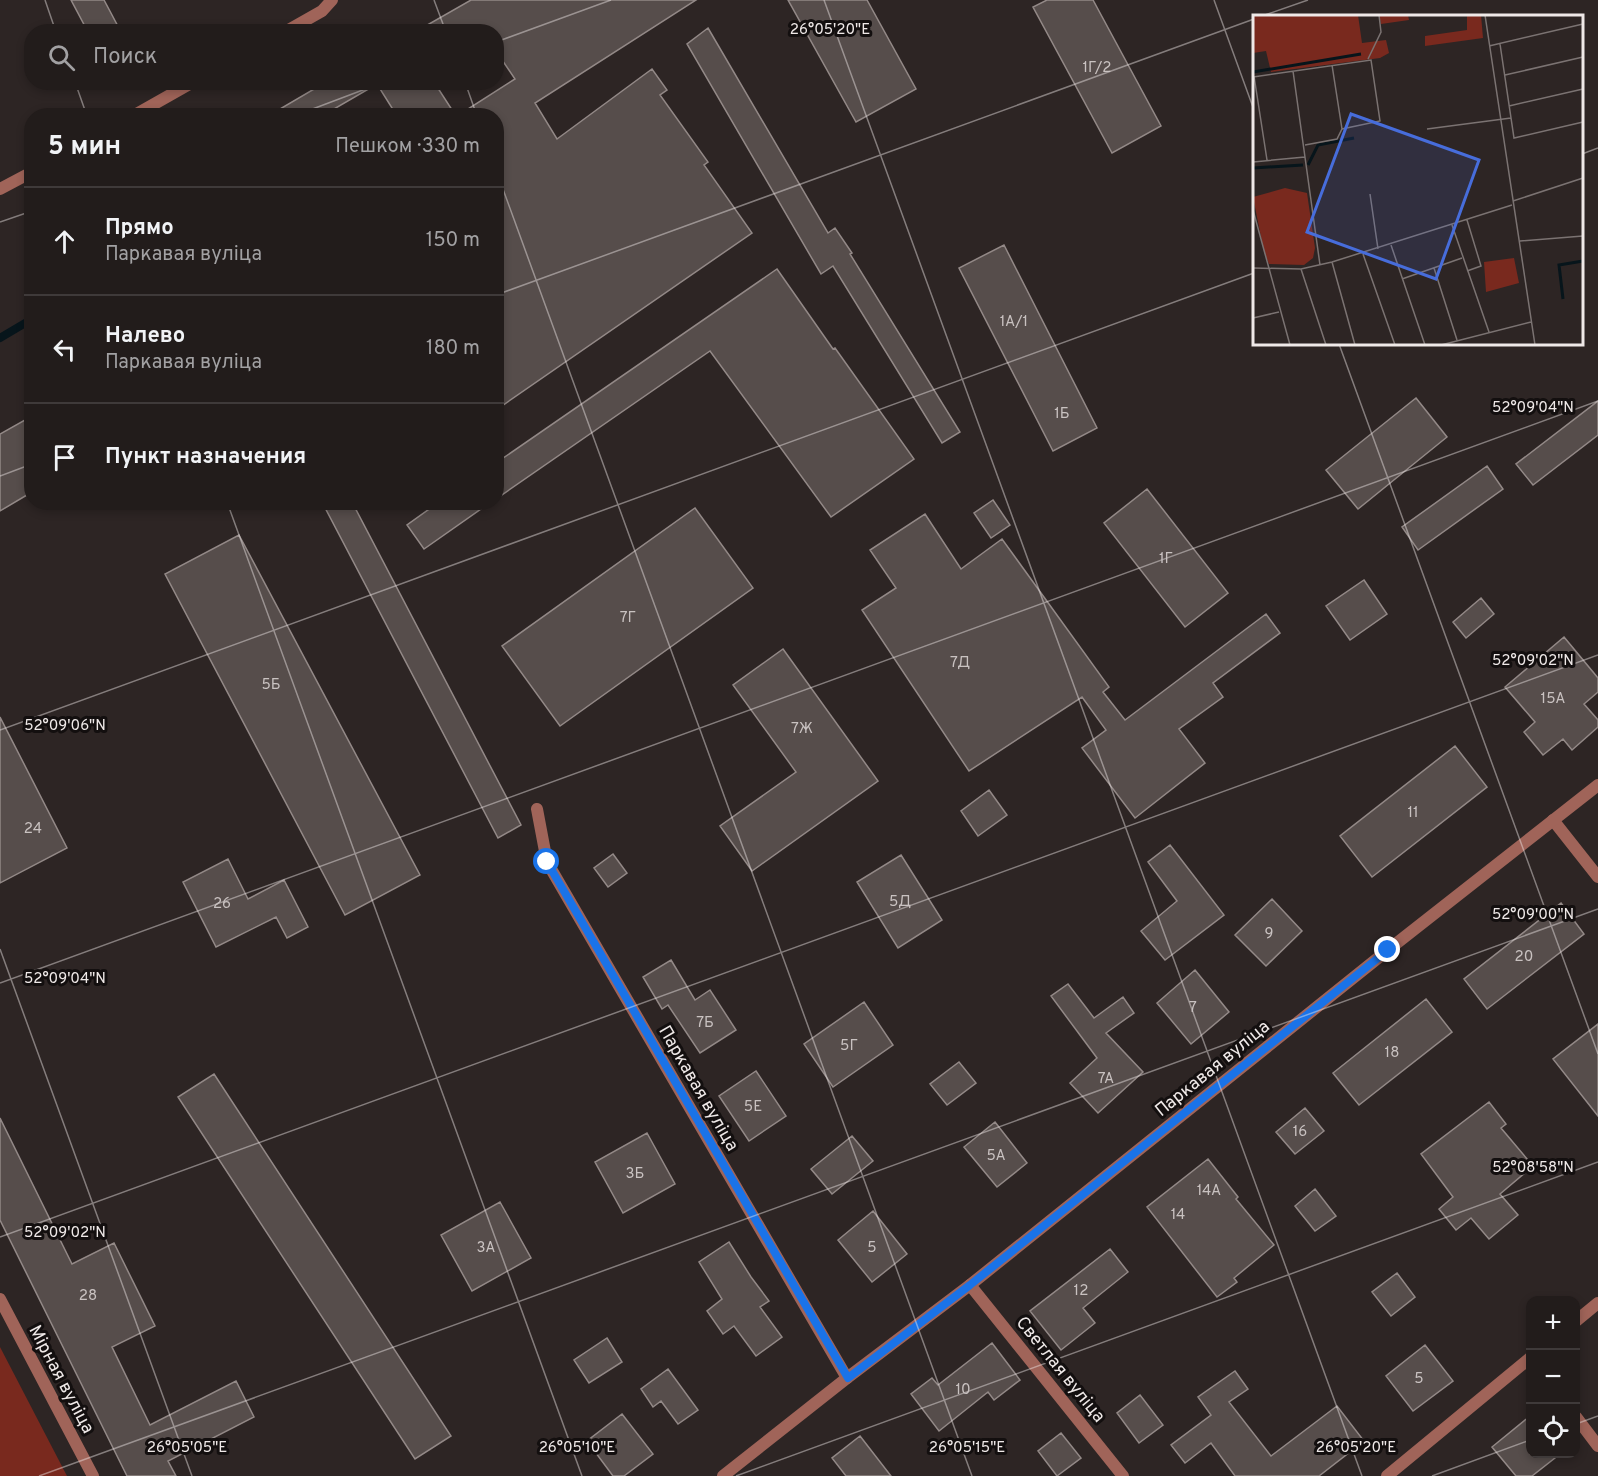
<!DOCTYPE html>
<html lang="ru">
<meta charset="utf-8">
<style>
:root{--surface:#221c1b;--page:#2a2524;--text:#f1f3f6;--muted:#a2a1a3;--line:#3f3a3a}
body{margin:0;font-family:Overpass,sans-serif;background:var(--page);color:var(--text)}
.controls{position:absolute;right:18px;bottom:18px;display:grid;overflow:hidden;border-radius:12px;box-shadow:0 3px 9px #0003}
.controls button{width:54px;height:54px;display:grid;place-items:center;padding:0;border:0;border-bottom:2px solid var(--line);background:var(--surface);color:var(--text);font:30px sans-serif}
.stop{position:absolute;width:18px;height:18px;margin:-14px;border:4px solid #1a73e8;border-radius:50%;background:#fff}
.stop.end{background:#1a73e8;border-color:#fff;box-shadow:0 2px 6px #0008}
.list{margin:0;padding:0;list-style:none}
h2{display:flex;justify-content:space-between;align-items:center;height:78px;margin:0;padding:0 24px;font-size:26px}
h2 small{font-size:20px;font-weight:400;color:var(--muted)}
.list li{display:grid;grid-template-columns:39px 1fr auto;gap:18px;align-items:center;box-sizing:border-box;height:108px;padding:0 24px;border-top:2px solid var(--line)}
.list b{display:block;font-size:22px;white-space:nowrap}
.list p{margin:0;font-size:20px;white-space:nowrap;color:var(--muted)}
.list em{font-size:20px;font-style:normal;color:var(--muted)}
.icon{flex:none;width:33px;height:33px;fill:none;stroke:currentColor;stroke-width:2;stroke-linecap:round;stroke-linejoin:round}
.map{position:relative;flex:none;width:1598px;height:1476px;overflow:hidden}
.search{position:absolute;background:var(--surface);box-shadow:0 3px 9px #0003;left:24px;top:24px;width:480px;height:66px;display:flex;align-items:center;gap:15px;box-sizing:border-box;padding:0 21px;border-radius:24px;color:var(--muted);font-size:22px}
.panel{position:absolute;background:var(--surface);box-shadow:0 3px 9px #0003;left:24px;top:108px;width:480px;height:402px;border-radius:24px}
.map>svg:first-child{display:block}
.green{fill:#79291e}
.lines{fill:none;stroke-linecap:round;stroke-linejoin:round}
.stream{stroke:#07151b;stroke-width:8}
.building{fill:#564d4b;stroke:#938987;stroke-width:1.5}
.minor{stroke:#a06459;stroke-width:12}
.tertiary{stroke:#a06459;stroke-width:12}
.route{stroke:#1a73e8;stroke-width:8}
.ticks{fill:none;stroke:#efe9e8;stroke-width:1.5;stroke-opacity:0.45}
.labels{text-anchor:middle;stroke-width:6;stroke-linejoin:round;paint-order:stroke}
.number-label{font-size:15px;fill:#c9c2c1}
.street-label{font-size:18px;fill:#efe9e8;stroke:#130f0f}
.inset-river{fill:none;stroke:#07151b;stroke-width:3}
.inset-road{fill:none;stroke:#7b7372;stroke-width:1.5}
.view{fill:#476ddb;fill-opacity:0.15;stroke:#476ddb;stroke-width:3}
.inset-edge{fill:none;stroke:#efe9e8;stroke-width:3}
.ticks-label{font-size:15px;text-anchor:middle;fill:#efe9e8;stroke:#130f0f;stroke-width:6;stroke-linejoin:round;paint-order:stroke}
</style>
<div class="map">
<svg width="1598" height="1476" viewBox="0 0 1598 1476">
<rect width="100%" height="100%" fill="#2d2524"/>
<path class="green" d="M 0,1347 L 67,1476 L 0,1476 Z"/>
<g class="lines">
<path class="stream" d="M 0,338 L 32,319"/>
</g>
<path class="building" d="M 71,0 L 104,0 L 121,32 L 88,32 Z
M 471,0 L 696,0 L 535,103 L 557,139 L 652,69 L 667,90 L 660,95 L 708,162 L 704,165 L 752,233 L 496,410 L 496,116 L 457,116 L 515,79 L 496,51 L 496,32 L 415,32 Z
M 788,0 L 867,0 L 916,89 L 856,122 Z
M 1047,0 L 1093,0 L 1161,126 L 1112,153 L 1033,7 Z
M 708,28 L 828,233 L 835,228 L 852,253 L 850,254 L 960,432 L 942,443 L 833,266 L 821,274 L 687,44 Z
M 326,82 L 434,82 L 456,116 L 397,116 L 377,84 L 322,116 L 268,116 Z
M 1004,245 L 1097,428 L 1053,451 L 959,268 Z
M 777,269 L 833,349 L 835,348 L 914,459 L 831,517 L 710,351 L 496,499 L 496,463 Z
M 1416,398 L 1447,437 L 1358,509 L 1326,470 Z
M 1598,401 L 1598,435 L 1533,485 L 1516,464 Z
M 32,416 L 32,492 L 0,511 L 0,434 Z
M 1487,466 L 1503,489 L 1418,550 L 1402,527 Z
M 1147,489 L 1228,593 L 1185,627 L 1104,523 Z
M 993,500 L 1010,525 L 991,538 L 974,513 Z
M 322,502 L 352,502 L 521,825 L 498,838 Z
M 439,502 L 491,502 L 424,549 L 407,525 Z
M 695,508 L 753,588 L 560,726 L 502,646 Z
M 925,514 L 961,569 L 1002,539 L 1109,687 L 1103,692 L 1125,720 L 1266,614 L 1280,633 L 1213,683 L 1223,697 L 1179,729 L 1205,763 L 1135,818 L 1082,748 L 1106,730 L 1082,697 L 969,771 L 862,610 L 896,588 L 870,550 Z
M 239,535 L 420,875 L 345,915 L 165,574 Z
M 1364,580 L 1387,614 L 1350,640 L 1326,606 Z
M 1481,598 L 1494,614 L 1466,638 L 1453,622 Z
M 1564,637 L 1598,678 L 1598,692 L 1584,704 L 1598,720 L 1598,727 L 1572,750 L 1563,739 L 1543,755 L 1524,732 L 1535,722 L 1505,687 Z
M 783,649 L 878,781 L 752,871 L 720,826 L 796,772 L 733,685 Z
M 0,717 L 67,848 L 0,883 Z
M 1455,746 L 1487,787 L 1372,877 L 1340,836 Z
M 989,790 L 1007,815 L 978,836 L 961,811 Z
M 1170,845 L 1224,915 L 1165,960 L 1141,931 L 1177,901 L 1148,862 Z
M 613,854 L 627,873 L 608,887 L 594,868 Z
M 901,855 L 942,920 L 898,948 L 857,882 Z
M 228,859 L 248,899 L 284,880 L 308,927 L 287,938 L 276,917 L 216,947 L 183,882 Z
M 1272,899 L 1302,931 L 1266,966 L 1235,935 Z
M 1561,903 L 1584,934 L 1487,1009 L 1464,979 Z
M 671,960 L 695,1000 L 710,990 L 736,1030 L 700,1053 L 668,1005 L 662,1009 L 643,977 Z
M 1195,970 L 1229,1012 L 1191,1044 L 1157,1003 Z
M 1068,984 L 1094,1018 L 1123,997 L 1134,1013 L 1106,1033 L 1143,1072 L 1098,1113 L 1070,1083 L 1097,1058 L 1051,996 Z
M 1426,999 L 1452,1032 L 1359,1105 L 1333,1073 Z
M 864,1002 L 893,1045 L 833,1087 L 804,1044 Z
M 1598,1024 L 1598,1116 L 1553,1059 Z
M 959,1062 L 976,1083 L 947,1105 L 930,1084 Z
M 756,1071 L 786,1116 L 749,1141 L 719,1096 Z
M 214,1074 L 451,1436 L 415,1459 L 178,1097 Z
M 1489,1102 L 1506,1124 L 1501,1128 L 1533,1166 L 1500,1194 L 1518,1215 L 1489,1239 L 1471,1218 L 1456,1230 L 1439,1209 L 1453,1197 L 1421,1154 Z
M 1305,1108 L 1324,1131 L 1295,1154 L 1276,1132 Z
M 0,1118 L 72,1264 L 114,1243 L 155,1326 L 112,1347 L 150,1425 L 236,1381 L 254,1417 L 168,1461 L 176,1476 L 127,1476 L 0,1220 Z
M 995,1122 L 1027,1163 L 997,1187 L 964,1147 Z
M 647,1133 L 675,1184 L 623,1213 L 595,1162 Z
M 852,1136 L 873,1161 L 832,1194 L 811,1169 Z
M 1208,1159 L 1238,1197 L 1236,1199 L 1274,1245 L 1234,1278 L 1237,1282 L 1217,1297 L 1147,1207 Z
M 1315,1189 L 1336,1216 L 1315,1231 L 1295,1206 Z
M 500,1202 L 531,1258 L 472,1291 L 441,1235 Z
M 873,1211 L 907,1254 L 872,1282 L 838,1240 Z
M 729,1242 L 751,1277 L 769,1301 L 760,1307 L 782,1337 L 756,1356 L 734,1326 L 723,1334 L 707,1311 L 722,1299 L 699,1262 Z
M 1110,1249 L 1128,1272 L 1083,1308 L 1095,1323 L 1061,1350 L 1030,1311 Z
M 1397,1273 L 1415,1297 L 1391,1316 L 1372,1292 Z
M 607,1338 L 622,1362 L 589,1383 L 574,1360 Z
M 992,1343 L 1020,1380 L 994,1400 L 988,1392 L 939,1431 L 911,1394 L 932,1378 L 938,1385 Z
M 1425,1345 L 1453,1381 L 1413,1411 L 1386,1376 Z
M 668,1369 L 698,1410 L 678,1424 L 661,1401 L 653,1407 L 641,1389 Z
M 1235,1371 L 1248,1389 L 1229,1402 L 1271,1456 L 1337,1406 L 1364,1441 L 1319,1476 L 1235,1476 L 1211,1443 L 1185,1463 L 1171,1445 L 1211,1415 L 1198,1397 Z
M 1140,1395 L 1163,1425 L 1139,1443 L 1117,1413 Z
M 622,1414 L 653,1454 L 624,1476 L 613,1476 L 587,1441 Z
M 1530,1416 L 1530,1454 L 1560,1454 L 1532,1476 L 1516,1476 L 1492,1447 Z
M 1061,1433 L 1081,1458 L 1057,1476 L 1038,1451 Z
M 860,1436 L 891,1476 L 846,1476 L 832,1458 Z"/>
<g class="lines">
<path class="minor" d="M 285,32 L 322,11 L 332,0
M 133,116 L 193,82
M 0,189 L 32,172
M 537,809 L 547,862 L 847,1378
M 1553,820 L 1598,877
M 970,1285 L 1123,1476
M 0,1299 L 93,1476
M 1576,1321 L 1598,1303
M 1576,1417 L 1598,1446
M 1387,1476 L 1530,1358"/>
<path class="tertiary" d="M 723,1476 L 847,1378 L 970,1285 L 1388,950 L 1598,785"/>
</g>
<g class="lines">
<path class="route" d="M 547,862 L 848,1378 L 970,1285 L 1388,950"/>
</g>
<path class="ticks" d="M 45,0 L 56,32M 434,0 L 446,32M 824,0 L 1362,1476M 1214,0 L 1254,110M 1262,16 L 1308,0M 496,42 L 611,0M 75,82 L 87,116M 465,82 L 477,116M 294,116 L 384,82M 1582,154 L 1598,148M 496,170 L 972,1476M 0,222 L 32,211M 496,295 L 1254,19M 1339,344 L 1598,1054M 0,476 L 32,464M 227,502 L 582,1476M 0,730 L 1254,273M 0,949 L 192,1476M 0,983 L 1598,401M 0,1237 L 1598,655M 1576,1424 L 1598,1416M 39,1476 L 1598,909M 736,1476 L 1598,1162M 1432,1476 L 1530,1440"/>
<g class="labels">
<g class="number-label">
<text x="1097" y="72">1Г/2</text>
<text x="1014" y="326">1А/1</text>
<text x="1062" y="418">1Б</text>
<text x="1166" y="563">1Г</text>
<text x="628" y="622">7Г</text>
<text x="960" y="667">7Д</text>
<text x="271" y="689">5Б</text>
<text x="1553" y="703">15А</text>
<text x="802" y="733">7Ж</text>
<text x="1413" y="817">11</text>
<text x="33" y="833">24</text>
<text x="900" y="906">5Д</text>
<text x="222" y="908">26</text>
<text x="1269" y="938">9</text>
<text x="1524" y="961">20</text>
<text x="1193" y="1012">7</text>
<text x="705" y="1027">7Б</text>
<text x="849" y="1050">5Г</text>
<text x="1392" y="1057">18</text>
<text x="1106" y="1083">7А</text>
<text x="753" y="1111">5Е</text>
<text x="1300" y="1136">16</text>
<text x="996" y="1160">5А</text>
<text x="635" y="1178">3Б</text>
<text x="1209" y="1195">14А</text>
<text x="1178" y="1219">14</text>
<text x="486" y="1252">3А</text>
<text x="872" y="1252">5</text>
<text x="1081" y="1295">12</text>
<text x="88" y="1300">28</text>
<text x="1419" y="1383">5</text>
<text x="963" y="1394">10</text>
</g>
<g class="street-label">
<text transform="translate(1212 1068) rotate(-39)" y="6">Паркавая вуліца</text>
<text transform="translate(699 1088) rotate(60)" y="6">Паркавая вуліца</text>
<text transform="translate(1061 1369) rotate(51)" y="6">Светлая вуліца</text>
<text transform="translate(62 1379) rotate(62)" y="6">Мірная вуліца</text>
</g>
</g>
<g transform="translate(1253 15)">
<rect width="330" height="330" fill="#2d2524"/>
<path d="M 0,0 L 105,0 L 109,28 L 133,25 L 136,38 L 127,43 L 18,57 L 13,36 L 0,38 ZM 126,0 L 155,0 L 156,5 L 128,9 ZM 214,0 L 228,0 L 230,23 L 172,31 L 172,21 L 214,15 ZM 32,173 L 54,178 L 62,233 L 60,243 L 51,250 L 16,249 L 11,237 L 0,182 ZM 261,243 L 266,268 L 233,277 L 231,247 Z" fill="#79291e"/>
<path class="inset-river" d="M 0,57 L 108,39M 55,150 L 65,130 L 101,123M 0,153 L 50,150M 310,284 L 306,250 L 330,246"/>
<path class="inset-road" d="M 232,0 L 282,330M 247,29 L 261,123 L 330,107M 236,31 L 330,9M 115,44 L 128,17 L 126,0M 79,50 L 89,114M 40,56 L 67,250M 252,60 L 330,42M 1,61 L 14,145M 0,62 L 118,45 L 127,106 L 89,114 L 84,124 L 52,130M 256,91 L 330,74M 174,114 L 258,103M 0,147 L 52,142M 117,179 L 125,234M 260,186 L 330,163M 0,195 L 37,330M 214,205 L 228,251 L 214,256M 199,210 L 236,317M 267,226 L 330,221M 138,230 L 172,330M 110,239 L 142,330M 79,247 L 102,330M 0,253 L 48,254 L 79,247 L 259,190M 181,253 L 204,325M 48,254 L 73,330M 149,264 L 209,243M 0,303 L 26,297M 188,330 L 278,307"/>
<path class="view" d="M 98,99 L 226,145 L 183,264 L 54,217 Z"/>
<rect width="330" height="330" class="inset-edge"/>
</g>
<g class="ticks-label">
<text x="830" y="34">26°05'20"E</text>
<text x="1533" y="412">52°09'04"N</text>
<text x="1533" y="665">52°09'02"N</text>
<text x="65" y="730">52°09'06"N</text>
<text x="1533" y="919">52°09'00"N</text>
<text x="65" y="983">52°09'04"N</text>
<text x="1533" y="1172">52°08'58"N</text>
<text x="65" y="1237">52°09'02"N</text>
<text x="187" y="1452">26°05'05"E</text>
<text x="577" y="1452">26°05'10"E</text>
<text x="967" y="1452">26°05'15"E</text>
<text x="1356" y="1452">26°05'20"E</text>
</g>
</svg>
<div class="controls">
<button>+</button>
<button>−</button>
<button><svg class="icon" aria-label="locate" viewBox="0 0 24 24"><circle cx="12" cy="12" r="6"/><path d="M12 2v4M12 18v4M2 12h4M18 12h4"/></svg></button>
</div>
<div class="stop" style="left:547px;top:862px"></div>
<div class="stop end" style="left:1388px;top:950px"></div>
<div class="search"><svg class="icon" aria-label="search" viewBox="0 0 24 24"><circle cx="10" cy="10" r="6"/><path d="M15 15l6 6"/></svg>Поиск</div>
<section class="panel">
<h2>5 мин<small>Пешком · 330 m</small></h2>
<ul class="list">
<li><svg class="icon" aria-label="ahead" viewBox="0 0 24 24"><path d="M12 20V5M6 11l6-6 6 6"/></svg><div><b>Прямо</b><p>Паркавая вуліца</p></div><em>150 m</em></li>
<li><svg class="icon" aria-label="left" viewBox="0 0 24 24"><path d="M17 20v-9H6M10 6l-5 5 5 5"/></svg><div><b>Налево</b><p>Паркавая вуліца</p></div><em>180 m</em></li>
<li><svg class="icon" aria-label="arrive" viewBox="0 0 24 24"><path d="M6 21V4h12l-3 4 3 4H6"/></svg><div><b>Пункт назначения</b></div></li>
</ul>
</section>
</div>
